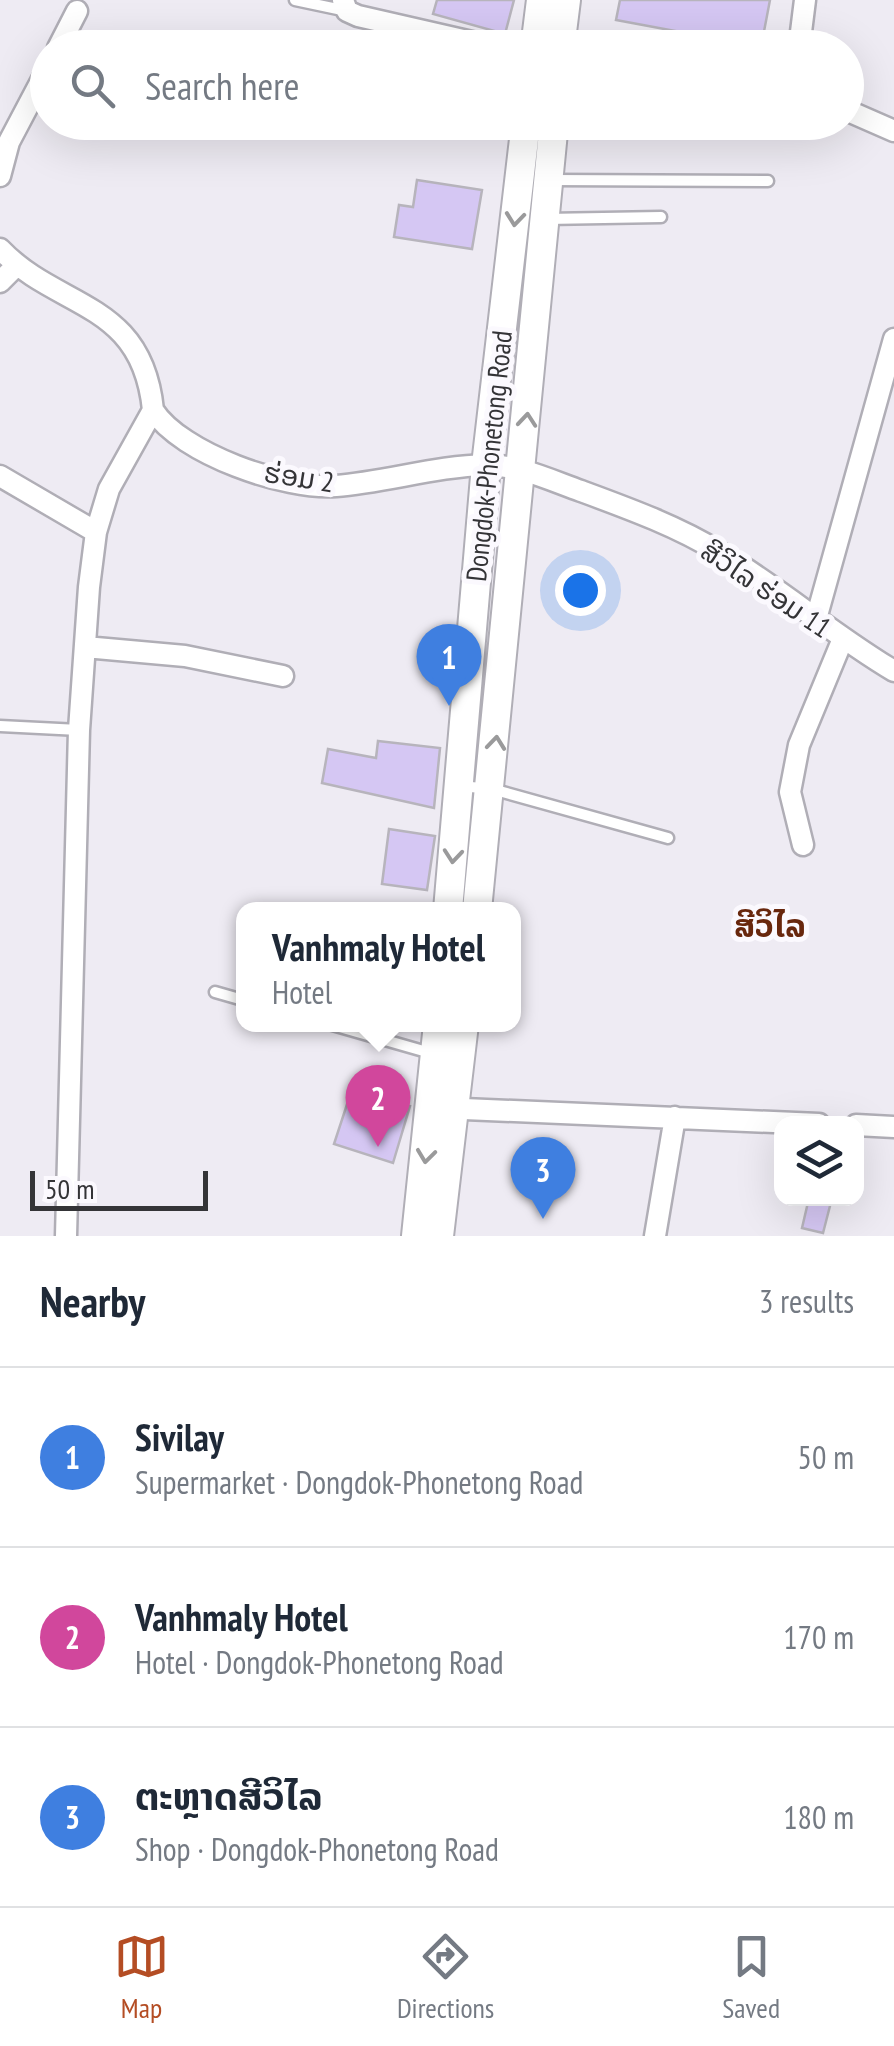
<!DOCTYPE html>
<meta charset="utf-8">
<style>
:root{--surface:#fff;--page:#f2f2f3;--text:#1f2937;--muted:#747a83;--line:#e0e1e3;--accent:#b44d24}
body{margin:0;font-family:"PT Sans Narrow","Noto Sans Lao",sans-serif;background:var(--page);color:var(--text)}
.controls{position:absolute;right:30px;bottom:30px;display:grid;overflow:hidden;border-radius:20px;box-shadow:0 10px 40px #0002}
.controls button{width:90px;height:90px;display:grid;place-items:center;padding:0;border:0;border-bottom:2px solid var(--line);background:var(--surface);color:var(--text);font:50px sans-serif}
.scale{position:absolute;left:30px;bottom:25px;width:178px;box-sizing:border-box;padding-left:10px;border:5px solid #343437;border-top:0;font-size:28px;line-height:35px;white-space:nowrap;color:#343437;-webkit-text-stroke:8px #fbf9fe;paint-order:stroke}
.you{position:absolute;left:580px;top:590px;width:35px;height:35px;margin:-25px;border:8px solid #fff;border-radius:50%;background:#1a73e8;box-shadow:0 0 0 15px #1a73e833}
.badge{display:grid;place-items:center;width:65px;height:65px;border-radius:50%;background:var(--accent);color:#fff;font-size:32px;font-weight:700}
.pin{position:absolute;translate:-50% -82px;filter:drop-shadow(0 2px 5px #0008)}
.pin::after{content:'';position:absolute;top:52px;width:35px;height:30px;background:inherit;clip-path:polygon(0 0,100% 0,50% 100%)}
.popup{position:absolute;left:236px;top:902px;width:285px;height:130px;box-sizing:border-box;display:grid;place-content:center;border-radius:20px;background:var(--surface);filter:drop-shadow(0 2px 8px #0005);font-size:32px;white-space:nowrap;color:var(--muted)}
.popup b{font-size:38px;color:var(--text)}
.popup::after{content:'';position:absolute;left:50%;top:100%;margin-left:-20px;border:20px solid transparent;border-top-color:var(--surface)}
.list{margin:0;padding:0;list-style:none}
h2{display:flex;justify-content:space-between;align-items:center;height:130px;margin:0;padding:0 40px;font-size:42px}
h2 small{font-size:32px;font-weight:400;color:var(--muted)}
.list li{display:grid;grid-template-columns:65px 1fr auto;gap:30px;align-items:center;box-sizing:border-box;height:180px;padding:0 40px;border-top:2px solid var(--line)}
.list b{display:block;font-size:38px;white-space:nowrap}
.list p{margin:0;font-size:32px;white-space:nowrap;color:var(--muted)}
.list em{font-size:32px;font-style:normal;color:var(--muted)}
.icon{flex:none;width:55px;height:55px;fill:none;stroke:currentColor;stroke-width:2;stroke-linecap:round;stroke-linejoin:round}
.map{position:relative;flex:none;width:894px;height:1236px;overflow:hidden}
.search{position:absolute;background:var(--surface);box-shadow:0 10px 40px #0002;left:30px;right:30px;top:30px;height:110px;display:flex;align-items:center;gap:25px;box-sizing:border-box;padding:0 35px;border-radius:55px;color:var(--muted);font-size:38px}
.sheet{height:670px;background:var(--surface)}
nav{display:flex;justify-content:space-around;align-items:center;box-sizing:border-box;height:140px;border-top:2px solid var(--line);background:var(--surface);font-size:28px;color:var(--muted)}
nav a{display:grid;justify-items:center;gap:5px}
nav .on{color:var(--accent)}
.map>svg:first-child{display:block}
.building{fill:#d5c7f3;stroke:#b7b4bc;stroke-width:2.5}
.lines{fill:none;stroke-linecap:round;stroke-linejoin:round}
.lane-casing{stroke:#b0aeb6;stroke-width:15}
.street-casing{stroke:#b0aeb6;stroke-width:25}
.secondary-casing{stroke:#b0aeb6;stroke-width:32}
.lane{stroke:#fff;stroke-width:10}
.street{stroke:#fff;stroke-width:20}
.secondary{stroke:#fff;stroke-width:28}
.oneway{stroke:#9a9a9b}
.labels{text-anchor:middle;stroke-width:10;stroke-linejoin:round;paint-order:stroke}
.street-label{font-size:28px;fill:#343437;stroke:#fbf9fe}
.quarter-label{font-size:32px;font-weight:bold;fill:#68270d;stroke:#fbf9fe}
</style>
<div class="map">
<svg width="894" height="1236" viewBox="0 0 894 1236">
<rect width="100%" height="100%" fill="#eeebf3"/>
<path class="building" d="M 437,0 L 514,0 L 505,34 L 433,14 Z
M 620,0 L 770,0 L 761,47 L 616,20 Z
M 417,180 L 482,190 L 472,249 L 394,237 L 399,205 L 413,207 Z
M 378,741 L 440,748 L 434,808 L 322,783 L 328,749 L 376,758 Z
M 389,829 L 435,836 L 427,890 L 382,884 Z
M 352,1089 L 410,1106 L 393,1163 L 334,1144 Z
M 809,1198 L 831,1202 L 823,1233 L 802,1228 Z"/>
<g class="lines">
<defs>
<path id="lane" d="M 295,0 L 347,11
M 550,180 L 768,181
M 546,219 L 661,217
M 0,726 L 79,730
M 460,786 L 492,789 L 668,838
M 215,992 L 243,1000
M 329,1024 L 434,1054"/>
<path id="street" d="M 343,0 L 347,11 L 358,16 L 498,48
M 58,48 L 77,11
M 799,48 L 805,0
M 846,110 L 894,131
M 0,176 L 9,142 L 48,68
M 0,249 C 58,310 142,300 153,410 L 109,489 L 96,532 L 89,587 L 79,730 L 66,1236
M 0,282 L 16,266
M 153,410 C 181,454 286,490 336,486 C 386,482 437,466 486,465 C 519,465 550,480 581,491 C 627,508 677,526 719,552 C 780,588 833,635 894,671
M 0,476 L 96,532
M 816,619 L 894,339
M 85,647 L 185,656 L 283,676
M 803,845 L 790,792 L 799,745 L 842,641
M 441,1108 L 819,1124
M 856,1125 L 894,1127
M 655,1236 L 675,1117"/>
<path id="secondary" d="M 535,48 L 541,0
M 560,48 L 566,0
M 448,910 L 486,465 L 526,122
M 477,910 L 554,122
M 416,1236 L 438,1024
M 439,1236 L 464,1024"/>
</defs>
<use href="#lane" class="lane-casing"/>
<use href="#street" class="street-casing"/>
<use href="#secondary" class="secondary-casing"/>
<use href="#lane" class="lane"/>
<use href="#street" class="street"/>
<use href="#secondary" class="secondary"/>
</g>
<defs><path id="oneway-chevron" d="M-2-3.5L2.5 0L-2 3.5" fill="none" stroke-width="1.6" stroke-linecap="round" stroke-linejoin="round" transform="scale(2.5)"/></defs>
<g class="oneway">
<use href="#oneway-chevron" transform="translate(515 219) rotate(96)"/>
<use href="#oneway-chevron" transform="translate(527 420) rotate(-85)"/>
<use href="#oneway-chevron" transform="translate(496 743) rotate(-84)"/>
<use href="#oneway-chevron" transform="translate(453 856) rotate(95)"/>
<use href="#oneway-chevron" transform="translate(426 1156) rotate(97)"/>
</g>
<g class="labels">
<g class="street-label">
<text transform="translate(489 456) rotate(-84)" y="10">Dongdok-Phonetong Road</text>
<text transform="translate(299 477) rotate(9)" y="10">ຮ່ອມ 2</text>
<text transform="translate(766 589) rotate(34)" y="10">ສີວິໄລ ຮ່ອມ 11</text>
</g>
<g class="quarter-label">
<text x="770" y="937">ສີວິໄລ</text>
</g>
</g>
</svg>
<div class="controls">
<button><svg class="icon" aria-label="layers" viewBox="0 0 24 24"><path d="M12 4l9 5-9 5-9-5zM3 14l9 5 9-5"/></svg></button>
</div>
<div class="scale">50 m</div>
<div class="you"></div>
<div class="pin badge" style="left:449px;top:706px;background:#3f7fe0">1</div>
<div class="pin badge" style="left:378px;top:1147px;background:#d1479c">2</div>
<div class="popup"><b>Vanhmaly Hotel</b>Hotel</div>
<div class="pin badge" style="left:543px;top:1219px;background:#3f7fe0">3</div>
<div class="search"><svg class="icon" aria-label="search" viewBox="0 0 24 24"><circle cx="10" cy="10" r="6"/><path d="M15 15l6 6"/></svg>Search here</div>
</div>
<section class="sheet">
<h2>Nearby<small>3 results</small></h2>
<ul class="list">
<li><span class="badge" style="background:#3f7fe0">1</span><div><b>Sivilay</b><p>Supermarket · Dongdok-Phonetong Road</p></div><em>50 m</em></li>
<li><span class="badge" style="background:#d1479c">2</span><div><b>Vanhmaly Hotel</b><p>Hotel · Dongdok-Phonetong Road</p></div><em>170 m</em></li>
<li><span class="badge" style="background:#3f7fe0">3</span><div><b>ຕະຫຼາດສີວິໄລ</b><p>Shop · Dongdok-Phonetong Road</p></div><em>180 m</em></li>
</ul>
</section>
<nav>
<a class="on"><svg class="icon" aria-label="map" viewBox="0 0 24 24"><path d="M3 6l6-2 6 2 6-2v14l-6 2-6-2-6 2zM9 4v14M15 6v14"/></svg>Map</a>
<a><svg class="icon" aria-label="directions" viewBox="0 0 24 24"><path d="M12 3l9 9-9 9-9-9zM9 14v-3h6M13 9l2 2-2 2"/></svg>Directions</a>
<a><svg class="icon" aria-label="saved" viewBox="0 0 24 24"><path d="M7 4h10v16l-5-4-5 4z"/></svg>Saved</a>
</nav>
